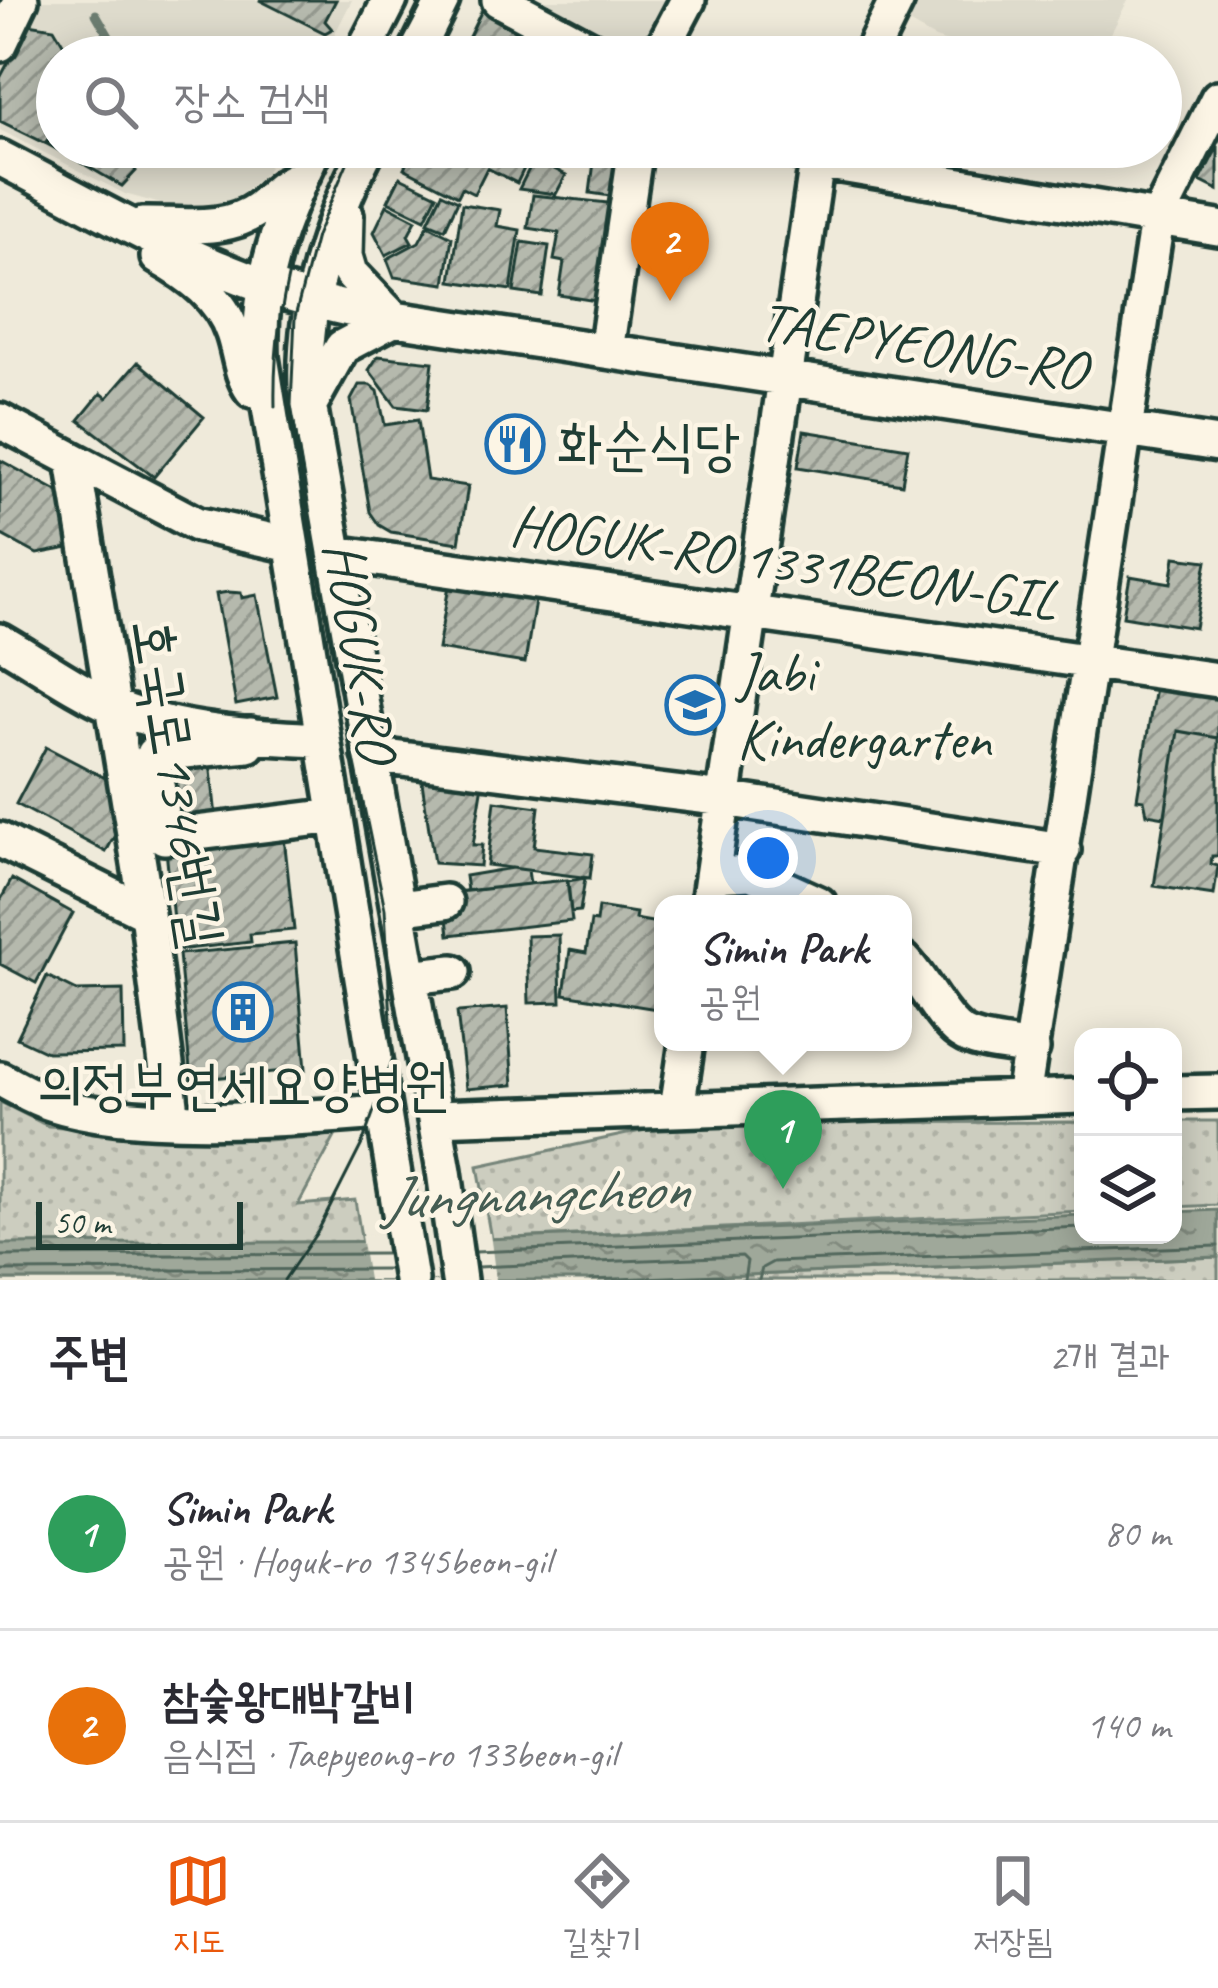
<!DOCTYPE html>
<html lang="ko">
<meta charset="utf-8">
<style>
:root{--surface:#fff;--page:#f2f2f3;--text:#2b2b33;--muted:#7c7c81;--line:#e1e1e2;--accent:#ea580c}
body{margin:0;font-family:Caveat,"Poor Story",sans-serif;background:var(--page);color:var(--text)}
.controls{position:absolute;right:36px;bottom:36px;display:grid;overflow:hidden;border-radius:24px;box-shadow:0 6px 30px #0003}
.controls button{width:108px;height:108px;display:grid;place-items:center;padding:0;border:0;border-bottom:3px solid var(--line);background:var(--surface);color:var(--text);font:60px sans-serif}
.scale{position:absolute;left:36px;bottom:30px;width:207px;box-sizing:border-box;padding-left:12px;border:6px solid #1f3d34;border-top:0;font-size:33px;line-height:42px;white-space:nowrap;color:#1f3d34;-webkit-text-stroke:9px #fcf5e5;paint-order:stroke}
.you{position:absolute;left:768px;top:858px;width:42px;height:42px;margin:-30px;border:9px solid #fff;border-radius:50%;background:#1a73e8;box-shadow:0 0 0 18px #1a73e833}
.badge{display:grid;place-items:center;width:78px;height:78px;border-radius:50%;background:var(--accent);color:#fff;font-size:39px;font-weight:700}
.pin{position:absolute;translate:-50% -99px;filter:drop-shadow(0 3px 6px #0008)}
.pin::after{content:'';position:absolute;top:63px;width:42px;height:36px;background:inherit;clip-path:polygon(0 0,100% 0,50% 100%)}
.popup{position:absolute;left:654px;top:895px;width:258px;height:156px;box-sizing:border-box;display:grid;place-content:center;border-radius:24px;background:var(--surface);filter:drop-shadow(0 3px 9px #0005);font-size:39px;white-space:nowrap;color:var(--muted)}
.popup b{font-size:45px;color:var(--text)}
.popup::after{content:'';position:absolute;left:50%;top:100%;margin-left:-24px;border:24px solid transparent;border-top-color:var(--surface)}
.list{margin:0;padding:0;list-style:none}
h2{display:flex;justify-content:space-between;align-items:center;height:156px;margin:0;padding:0 48px;font-size:51px}
h2 small{font-size:39px;font-weight:400;color:var(--muted)}
.list li{display:grid;grid-template-columns:78px 1fr auto;gap:36px;align-items:center;box-sizing:border-box;height:192px;padding:0 48px;border-top:3px solid var(--line)}
.list b{display:block;font-size:45px;white-space:nowrap}
.list p{margin:0;font-size:39px;white-space:nowrap;color:var(--muted)}
.list em{font-size:39px;font-style:normal;color:var(--muted)}
.icon{flex:none;width:66px;height:66px;fill:none;stroke:currentColor;stroke-width:2;stroke-linecap:round;stroke-linejoin:round}
.map{position:relative;flex:none;width:1218px;height:1280px;overflow:hidden}
.search{position:absolute;background:var(--surface);box-shadow:0 6px 30px #0003;left:36px;right:36px;top:36px;height:132px;display:flex;align-items:center;gap:30px;box-sizing:border-box;padding:0 42px;border-radius:66px;color:var(--muted);font-size:45px}
.sheet{height:540px;background:var(--surface)}
nav{display:flex;justify-content:space-around;align-items:center;box-sizing:border-box;height:168px;border-top:3px solid var(--line);background:var(--surface);font-size:33px;color:var(--muted)}
nav a{display:grid;justify-items:center;gap:6px}
nav .on{color:var(--accent)}
.map>svg:first-child{display:block}
.built{fill:#dedbcc}
.park{fill:url(#park-dots);stroke:#76857a;stroke-width:3}
.water{fill:url(#water-ripples);stroke:#6c7d71;stroke-width:3}
.pier{fill:#efeada}
.lines{fill:none;stroke-linecap:round;stroke-linejoin:round}
.shore{stroke:#52685d;stroke-width:3}
.stream{stroke:#6c7d71;stroke-width:9}
.building{fill:url(#building-hatch);stroke:#1f3d34;stroke-width:3}
.minor-casing{stroke:#1f3d34;stroke-width:42}
.minor{stroke:#fcf5e5;stroke-width:33}
.tram{stroke:#1f3d34;stroke-width:3}
.labels{text-anchor:middle;stroke-width:9;stroke-linejoin:round;paint-order:stroke}
.street-label{font-size:57px;fill:#1f3d34;stroke:#fcf5e5}
.poi-label{font-size:57px;fill:#1f3d34;stroke:#fcf5e5;text-anchor:start}
.water-label{font-size:60px;font-style:italic;fill:#455d53;stroke:#fcf5e5}
</style>
<div class="map">
<svg width="1218" height="1280" viewBox="0 0 1218 1280">
<defs>
<pattern id="park-dots" width="8" height="8" patternUnits="userSpaceOnUse" patternTransform="scale(3)"><rect width="8" height="8" fill="#cccdbf"/><path d="M2 2h.1M6 6h.1" fill="none" stroke="#afb1a5" stroke-width="1.8" stroke-linecap="round"/></pattern>
<pattern id="water-ripples" width="26" height="14" patternUnits="userSpaceOnUse" patternTransform="scale(3)"><rect width="26" height="14" fill="#9fa89a"/><path d="M2 4q2-2 4 0t4 0M15 11q2-2 4 0t4 0" fill="none" stroke="#818a7e"/></pattern>
<pattern id="building-hatch" width="6" height="6" patternUnits="userSpaceOnUse" patternTransform="scale(3)"><rect width="6" height="6" fill="#b5b9ad"/><path d="M-1 1l2-2M0 6l6-6M5 7l2-2" fill="none" stroke="#93988e"/></pattern>
</defs>
<rect width="100%" height="100%" fill="#efeada"/>
<filter id="ink" filterUnits="userSpaceOnUse"><feTurbulence type="fractalNoise" baseFrequency=".00833" numOctaves="2"/><feDisplacementMap in="SourceGraphic" scale="24" xChannelSelector="R" yChannelSelector="G"/><feConvolveMatrix kernelMatrix="1 2 1 2 8 2 1 2 1" color-interpolation-filters="sRGB"/></filter>
<g filter="url(#ink)">
<path class="built" d="M 0,0 L 352,0 L 323,57 L 57,57 L 57,147 L 279,147 L 266,172 L 236,199 L 214,207 L 175,208 L 125,194 L 0,130 Z
M 532,0 L 689,0 L 639,54 Z
M 867,0 L 1128,0 L 1099,57 L 996,57 L 935,38 Z"/>
<path class="park" d="M 0,1102 L 48,1126 L 267,1140 L 336,1135 L 298,1205 L 355,1200 L 368,1280 L 0,1280 Z
M 1218,1121 L 1218,1205 L 1173,1207 L 1173,1121 Z
M 1083,1122 L 1083,1211 L 491,1239 L 478,1166 L 678,1123 Z
M 1218,1257 L 1218,1280 L 616,1280 Z"/>
<path class="water" d="M 1218,1210 L 1218,1257 L 616,1280 L 0,1280 L 0,1244 L 436,1241 L 1083,1215 L 1083,1235 L 1173,1235 L 1173,1212 Z"/>
<path class="pier" d="M 490,1233 L 496,1280 L 368,1280 L 361,1236 Z"/>
<g class="lines">
<path class="shore" d="M 475,1252 L 1083,1227
M 0,1256 L 387,1254
M 477,1267 L 742,1256 L 747,1261 L 744,1280
M 0,1271 L 389,1269
M 590,1280 L 720,1275 L 726,1280
M 759,1280 L 762,1268 L 773,1262 L 1218,1246"/>
<path class="stream" d="M 96,14 L 121,57"/>
</g>
<path class="building" d="M 259,0 L 336,0 L 325,21 L 332,29 L 325,33 Z
M 482,10 L 535,36 L 524,57 L 459,57 Z
M 29,24 L 54,28 L 71,57 L 57,57 L 57,128 L 45,143 L 0,121 L 0,78 Z
M 57,132 L 57,147 L 101,147 L 84,164 L 47,144 Z
M 1218,146 L 1218,190 L 1200,181 Z
M 105,147 L 122,147 L 136,171 L 122,186 L 87,166 Z
M 414,147 L 523,147 L 532,152 L 517,183 L 487,168 L 474,194 L 462,188 L 458,196 L 404,168 Z
M 595,154 L 622,158 L 617,197 L 590,193 Z
M 534,159 L 566,175 L 556,194 L 519,189 Z
M 400,177 L 437,195 L 425,219 L 388,201 Z
M 442,193 L 458,201 L 445,229 L 428,222 Z
M 533,195 L 618,204 L 603,302 L 559,295 L 564,262 L 554,260 L 559,233 L 528,228 Z
M 462,204 L 500,210 L 497,226 L 520,230 L 511,290 L 451,281 Z
M 387,205 L 416,220 L 408,235 L 412,242 L 386,255 L 374,232 Z
M 428,225 L 452,237 L 445,284 L 394,277 L 387,259 L 419,242 Z
M 522,242 L 549,246 L 542,296 L 514,292 Z
M 378,356 L 433,362 L 427,410 L 396,406 L 369,370 Z
M 138,362 L 204,417 L 154,477 L 79,420 L 101,393 L 107,398 Z
M 359,385 L 370,385 L 378,391 L 385,425 L 418,420 L 427,480 L 468,486 L 459,543 L 391,532 L 379,525 L 370,512 L 351,400 Z
M 804,431 L 908,448 L 902,484 L 798,467 Z
M 0,460 L 64,495 L 74,547 L 37,554 L 0,534 Z
M 1175,557 L 1207,561 L 1195,628 L 1123,616 L 1130,576 L 1171,583 Z
M 449,586 L 535,601 L 525,663 L 438,649 Z
M 228,592 L 241,593 L 242,598 L 257,595 L 277,697 L 236,705 L 216,594 Z
M 1155,687 L 1218,697 L 1218,856 L 1212,856 L 1211,864 L 1218,866 L 1214,895 L 1154,886 L 1165,817 L 1147,814 L 1144,800 L 1137,799 Z
M 1155,687 L 1218,697 L 1218,738 L 1178,731 L 1165,817 L 1147,814 L 1144,800 L 1137,799 Z
M 1178,731 L 1218,738 L 1218,856 L 1212,856 L 1211,864 L 1218,866 L 1214,895 L 1154,886 Z
M 46,747 L 107,779 L 115,835 L 106,852 L 16,804 Z
M 174,761 L 210,761 L 217,826 L 171,820 L 165,773 Z
M 420,769 L 484,778 L 473,845 L 482,845 L 480,866 L 434,863 Z
M 495,801 L 539,807 L 534,847 L 593,854 L 590,878 L 487,865 Z
M 284,837 L 294,930 L 250,934 L 251,942 L 176,950 L 166,850 Z
M 512,868 L 528,870 L 530,884 L 467,891 L 465,876 Z
M 585,878 L 580,911 L 571,912 L 568,881 Z
M 12,879 L 73,913 L 36,983 L 0,964 L 0,901 Z
M 567,880 L 572,921 L 449,935 L 444,893 Z
M 598,907 L 636,913 L 635,919 L 663,924 L 663,1010 L 564,994 L 570,950 L 586,953 L 591,921 L 596,922 Z
M 559,935 L 561,1002 L 529,1003 L 527,936 Z
M 295,943 L 306,1069 L 191,1080 L 179,954 Z
M 47,976 L 77,991 L 123,990 L 124,1051 L 47,1052 L 17,1038 Z
M 507,1008 L 513,1085 L 466,1089 L 457,1012 Z"/>
<g class="lines">
<defs>
<path id="minor" d="M 499,0 L 606,57
M 0,44 L 21,0
M 361,57 L 390,0
M 414,57 L 442,0
M 658,57 L 688,0
M 869,57 L 897,0
M 316,147 C 280,220 258,274 261,357 L 411,1280
M 368,147 C 329,224 303,300 306,387 L 444,1171 L 459,1280
M 788,147 L 817,161 L 1218,228
M 0,158 C 87,203 176,255 268,287 C 310,301 352,310 395,319 L 1218,444
M 346,215 L 345,256 L 350,273 L 393,318
M 142,225 C 181,224 226,233 259,208 C 273,196 281,186 298,178
M 158,257 C 190,275 221,297 233,333 C 240,353 240,373 252,390
M 606,351 L 636,147
M 308,408 L 342,347 L 395,319
M 0,421 L 196,524 L 291,545
M 73,460 L 147,913 L 173,1120
M 335,553 L 1218,680
M 0,641 C 37,662 75,690 115,707 C 177,733 254,737 321,740
M 251,735 L 248,745 L 153,754 L 164,837 L 335,816
M 370,755 L 724,799 L 1063,850
M 0,840 L 147,913
M 713,875 L 751,873 L 819,904
M 708,904 L 817,161 L 824,147
M 398,908 L 445,902
M 903,960 C 923,979 942,1024 965,1035 C 983,1044 1012,1045 1032,1049
M 410,977 L 453,972
M 0,1079 C 14,1086 27,1094 42,1100 C 123,1132 293,1119 382,1112
M 1173,1093 L 1218,1092
M 1023,1098 L 1157,220 L 1218,98
M 677,1109 L 687,1042
M 435,1118 L 1083,1096"/>
</defs>
<use href="#minor" class="minor-casing"/>
<use href="#minor" class="minor"/>
<path class="tram" d="M 394,57 L 424,0
M 275,407 C 273,315 294,229 335,147
M 284,1280 L 318,1231 L 362,1144 L 393,1058 L 385,909 L 333,657 L 291,405 L 295,317 L 316,236 L 354,147"/>
</g>
</g>
<defs>
<symbol id="restaurant-ring" viewBox="-11 -11 22 22"><circle r="9.5" fill="#fcf5e5" stroke="#1f6fb2" stroke-width="1.5"/><path d="M-5-6h1v4h1v-4h1v4h1v-4h1v5L-1.5 .5V6h-2V.5L-5-1ZM5-6V6H3V1.5H1.5Q1.5-4 5-6Z" fill="#1f6fb2"/></symbol>
<symbol id="school-ring" viewBox="-11 -11 22 22"><circle r="9.5" fill="#fcf5e5" stroke="#1f6fb2" stroke-width="1.5"/><path d="M0-5L7-2L0 1L-7-2ZM-4 1L0 2.5L4 1V4Q0 6-4 4Z" fill="#1f6fb2"/></symbol>
<symbol id="building-ring" viewBox="-11 -11 22 22"><circle r="9.5" fill="#fcf5e5" stroke="#1f6fb2" stroke-width="1.5"/><path d="M-4-6H4V6H1V3H-1V6H-4ZM-2.5-4.3h1.7v1.8h-1.7ZM.8-4.3h1.7v1.8H.8ZM-2.5-1h1.7V.8h-1.7ZM.8-1h1.7V.8H.8Z" fill="#1f6fb2"/></symbol>
</defs>
<g fill-rule="evenodd">
<use href="#restaurant-ring" x="482" y="411" width="66" height="66"/>
<use href="#school-ring" x="662" y="672" width="66" height="66"/>
<use href="#building-ring" x="210" y="979" width="66" height="66"/>
</g>
<g class="labels">
<g class="street-label">
<text transform="translate(923 344) rotate(9)" y="20">TAEPYEONG-RO</text>
<text transform="translate(784 561) rotate(8)" y="20">HOGUK-RO 1331BEON-GIL</text>
<text transform="translate(362 651) rotate(81)" y="20">HOGUK-RO</text>
<text transform="translate(179 782) rotate(81)" y="20">호국로1346번길</text>
</g>
<g class="poi-label">
<text x="557" y="464">화순식당</text>
<text x="737" y="692">Jabi<tspan x="737" dy="66">Kindergarten</tspan></text>
<text x="243" y="1104" text-anchor="middle">의정부연세요양병원</text>
</g>
<g class="water-label">
<text transform="translate(535 1192) rotate(-2)" y="21">Jungnangcheon</text>
</g>
</g>
</svg>
<div class="controls">
<button><svg class="icon" aria-label="locate" viewBox="0 0 24 24"><circle cx="12" cy="12" r="6"/><path d="M12 2v4M12 18v4M2 12h4M18 12h4"/></svg></button>
<button><svg class="icon" aria-label="layers" viewBox="0 0 24 24"><path d="M12 4l9 5-9 5-9-5zM3 14l9 5 9-5"/></svg></button>
</div>
<div class="scale">50 m</div>
<div class="you"></div>
<div class="pin badge" style="left:783px;top:1189px;background:#2e9e5b">1</div>
<div class="popup"><b>Simin Park</b>공원</div>
<div class="pin badge" style="left:670px;top:301px;background:#e8710a">2</div>
<div class="search"><svg class="icon" aria-label="search" viewBox="0 0 24 24"><circle cx="10" cy="10" r="6"/><path d="M15 15l6 6"/></svg>장소 검색</div>
</div>
<section class="sheet">
<h2>주변<small>2개 결과</small></h2>
<ul class="list">
<li><span class="badge" style="background:#2e9e5b">1</span><div><b>Simin Park</b><p>공원 · Hoguk-ro 1345beon-gil</p></div><em>80 m</em></li>
<li><span class="badge" style="background:#e8710a">2</span><div><b>참숯왕대박갈비</b><p>음식점 · Taepyeong-ro 133beon-gil</p></div><em>140 m</em></li>
</ul>
</section>
<nav>
<a class="on"><svg class="icon" aria-label="map" viewBox="0 0 24 24"><path d="M3 6l6-2 6 2 6-2v14l-6 2-6-2-6 2zM9 4v14M15 6v14"/></svg>지도</a>
<a><svg class="icon" aria-label="directions" viewBox="0 0 24 24"><path d="M12 3l9 9-9 9-9-9zM9 14v-3h6M13 9l2 2-2 2"/></svg>길찾기</a>
<a><svg class="icon" aria-label="saved" viewBox="0 0 24 24"><path d="M7 4h10v16l-5-4-5 4z"/></svg>저장됨</a>
</nav>
